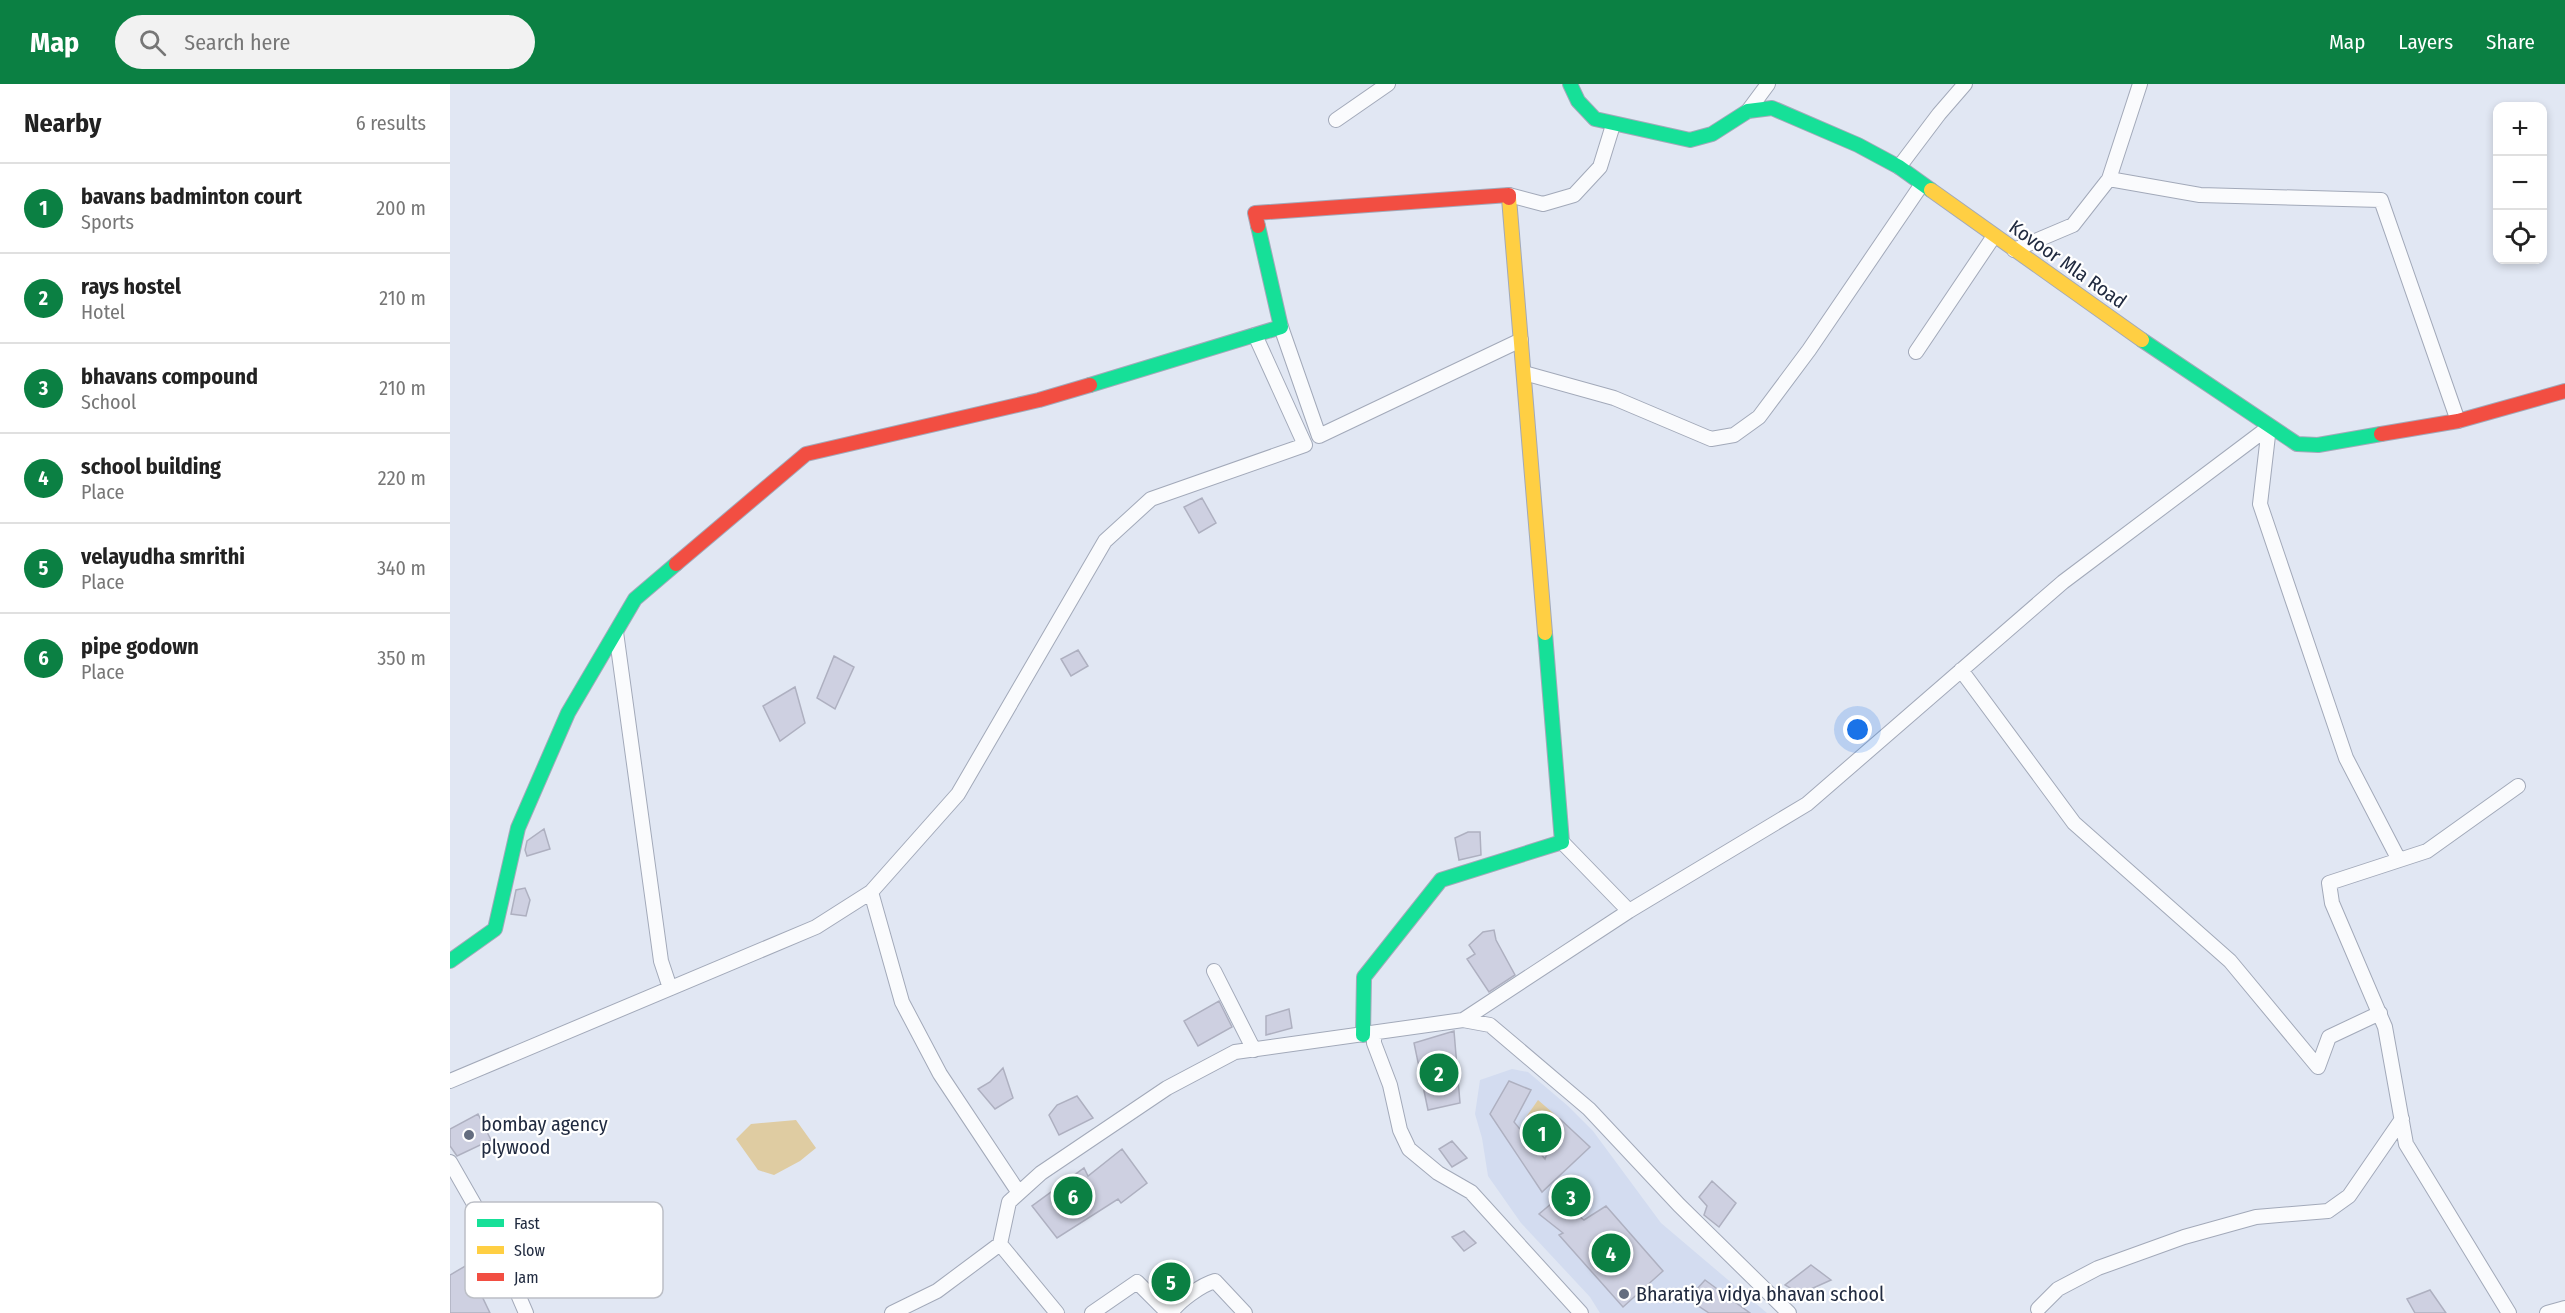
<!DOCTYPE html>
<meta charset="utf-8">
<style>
:root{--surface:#fff;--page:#f2f2f2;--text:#222;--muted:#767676;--line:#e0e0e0;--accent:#0b8043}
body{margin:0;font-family:"Fira Sans Condensed",sans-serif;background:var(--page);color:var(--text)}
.controls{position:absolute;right:18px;top:18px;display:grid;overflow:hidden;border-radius:12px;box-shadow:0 3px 9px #0003}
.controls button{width:54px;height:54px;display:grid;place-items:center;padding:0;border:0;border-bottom:2px solid var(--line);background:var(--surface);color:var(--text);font:30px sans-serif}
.you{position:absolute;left:1408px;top:646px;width:21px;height:21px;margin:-15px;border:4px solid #fff;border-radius:50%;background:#1a73e8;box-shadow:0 0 0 9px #1a73e833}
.badge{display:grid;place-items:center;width:39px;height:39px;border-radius:50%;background:var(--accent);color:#fff;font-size:20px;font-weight:700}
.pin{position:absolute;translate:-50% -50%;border:3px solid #fff;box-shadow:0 2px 6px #0006}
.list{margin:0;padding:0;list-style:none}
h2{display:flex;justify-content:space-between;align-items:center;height:78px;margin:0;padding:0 24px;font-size:26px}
h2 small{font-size:20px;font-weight:400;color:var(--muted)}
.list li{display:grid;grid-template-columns:39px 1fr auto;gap:18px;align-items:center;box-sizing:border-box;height:90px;padding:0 24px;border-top:2px solid var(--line)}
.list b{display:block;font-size:22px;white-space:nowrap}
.list p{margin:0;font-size:20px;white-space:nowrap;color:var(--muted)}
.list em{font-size:20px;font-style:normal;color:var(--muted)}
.icon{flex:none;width:33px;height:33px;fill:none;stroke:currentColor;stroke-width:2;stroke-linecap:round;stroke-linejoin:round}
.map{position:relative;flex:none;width:2115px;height:1229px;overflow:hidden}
header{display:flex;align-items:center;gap:36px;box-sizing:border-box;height:84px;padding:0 30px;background:var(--accent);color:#fff}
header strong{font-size:28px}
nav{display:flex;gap:33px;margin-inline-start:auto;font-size:21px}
.search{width:420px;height:54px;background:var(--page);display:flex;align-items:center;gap:15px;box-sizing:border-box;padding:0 21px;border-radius:33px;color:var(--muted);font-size:22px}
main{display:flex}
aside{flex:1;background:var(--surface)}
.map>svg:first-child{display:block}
.built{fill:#d3dcf0}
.green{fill:#dfcca2}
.building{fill:#ced0e1;stroke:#aeb0c0;stroke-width:1.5}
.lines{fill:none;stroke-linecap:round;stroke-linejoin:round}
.street-casing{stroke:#a2a9b9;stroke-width:16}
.fast-casing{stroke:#a2a9b9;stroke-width:16}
.slow-casing{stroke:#a2a9b9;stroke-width:16}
.jam-casing{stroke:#a2a9b9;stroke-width:16}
.street{stroke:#fafbfd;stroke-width:14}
.fast{stroke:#16e098;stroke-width:14}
.slow{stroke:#ffcf43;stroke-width:14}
.jam{stroke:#f24e42;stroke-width:14}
.poi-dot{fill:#646d7f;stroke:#fff;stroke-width:2}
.labels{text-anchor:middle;stroke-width:4.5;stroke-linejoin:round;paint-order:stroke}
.street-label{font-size:20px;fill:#212b40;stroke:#fff}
.poi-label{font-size:20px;fill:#212b40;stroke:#fff;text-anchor:start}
.key{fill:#fff;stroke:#bcbfc6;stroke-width:1.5}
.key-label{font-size:16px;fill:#212b40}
</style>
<header>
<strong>Map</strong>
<div class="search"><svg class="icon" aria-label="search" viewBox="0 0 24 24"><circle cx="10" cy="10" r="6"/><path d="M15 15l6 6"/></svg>Search here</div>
<nav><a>Map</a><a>Layers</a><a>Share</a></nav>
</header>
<main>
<aside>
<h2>Nearby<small>6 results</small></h2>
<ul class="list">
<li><span class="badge">1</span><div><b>bavans badminton court</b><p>Sports</p></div><em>200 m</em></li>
<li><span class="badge">2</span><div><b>rays hostel</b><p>Hotel</p></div><em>210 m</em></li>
<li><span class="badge">3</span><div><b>bhavans compound</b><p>School</p></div><em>210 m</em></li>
<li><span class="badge">4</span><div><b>school building</b><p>Place</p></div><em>220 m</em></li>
<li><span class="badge">5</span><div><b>velayudha smrithi</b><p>Place</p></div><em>340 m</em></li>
<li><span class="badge">6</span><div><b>pipe godown</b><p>Place</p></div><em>350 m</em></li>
</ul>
</aside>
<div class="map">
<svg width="2115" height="1229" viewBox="0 0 2115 1229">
<rect width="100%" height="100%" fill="#e1e7f3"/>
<path class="built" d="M 1062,985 L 1078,988 L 1118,1022 L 1143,1047 L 1211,1139 L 1317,1229 L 1150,1229 L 1140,1213 L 1071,1139 L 1038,1092 L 1032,1054 L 1025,1030 L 1030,996 Z"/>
<path class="green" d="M 1088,1016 L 1110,1035 L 1093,1062 L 1074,1036 Z
M 346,1036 L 366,1064 L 350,1077 L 324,1091 L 308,1086 L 286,1055 L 301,1040 Z"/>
<path class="building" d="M 752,414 L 766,439 L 749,449 L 734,423 Z
M 628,566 L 638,582 L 621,592 L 611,575 Z
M 384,572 L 404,583 L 385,625 L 367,614 Z
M 345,603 L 355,639 L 330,657 L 313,622 Z
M 94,745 L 100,765 L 77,772 L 75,766 L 77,757 Z
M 1018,748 L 1030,748 L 1031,771 L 1009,776 L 1005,754 Z
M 75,804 L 80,816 L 76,832 L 61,830 L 66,806 Z
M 1044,846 L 1046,856 L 1065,891 L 1039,908 L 1017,875 L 1025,870 L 1019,861 L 1033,848 Z
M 769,917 L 782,943 L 748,962 L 734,937 Z
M 839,925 L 842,944 L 816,951 L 816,932 Z
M 1004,947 L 1010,1019 L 978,1026 L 964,959 Z
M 553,984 L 563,1014 L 545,1025 L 528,1005 L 540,998 Z
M 1059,997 L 1081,1006 L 1064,1038 L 1095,1075 L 1110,1035 L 1140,1063 L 1092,1108 L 1040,1030 Z
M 627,1012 L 643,1034 L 609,1051 L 599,1031 L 607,1021 Z
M 28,1030 L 41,1056 L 7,1072 L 0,1062 L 0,1045 Z
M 1002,1057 L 1017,1074 L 1002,1083 L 989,1065 Z
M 672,1065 L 697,1099 L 671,1119 L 668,1115 L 607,1154 L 582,1122 L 634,1084 L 638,1092 Z
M 1262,1097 L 1286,1119 L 1269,1143 L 1254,1131 L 1257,1122 L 1249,1113 Z
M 1107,1115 L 1134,1136 L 1156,1122 L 1213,1187 L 1173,1223 L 1109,1151 L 1113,1149 L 1089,1130 Z
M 1014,1147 L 1026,1159 L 1014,1167 L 1002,1153 Z
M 17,1181 L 40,1229 L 0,1229 L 0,1191 Z
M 1361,1181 L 1381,1196 L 1350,1210 L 1335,1201 Z
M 722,1183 L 735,1203 L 721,1213 L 707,1193 Z
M 1255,1196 L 1300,1229 L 1259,1229 L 1238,1215 Z
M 1980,1206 L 1996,1229 L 1965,1229 L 1957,1215 Z"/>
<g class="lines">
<defs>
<path id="street" d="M 1690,0 L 1659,95 L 1750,111 L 1931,116 L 2008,337
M 1298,27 L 1318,0
M 886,36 L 938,0
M 1449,83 L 1489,30 L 1515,0
M 1059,111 L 1093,120 L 1124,111 L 1150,83 L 1163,41
M 1564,166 L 1623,141 L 1659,95
M 831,243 L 869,352 L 1071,256
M 1466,268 L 1544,152
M 1074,289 L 1164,314 L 1261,355 L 1284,351 L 1309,333 L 1359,266 L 1472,100
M 1819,343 L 1810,420 L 1896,674 L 1949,776
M 166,548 L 211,877 L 220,904
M 1511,586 L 1624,739 L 1780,877 L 1868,983 L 1879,953 L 1930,929
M 1112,758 L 1179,827 L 1357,720 L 1613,498 L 1819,343
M 421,808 L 452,918 L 490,990 L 569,1109
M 764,887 L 804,966
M 1013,936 L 1179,827
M 924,949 L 924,959 L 940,1001 L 950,1046 L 959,1065 L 988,1089 L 1021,1108 L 1131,1229
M 0,997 L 366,843 L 421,808 L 508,710 L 655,457 L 701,415 L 855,361 L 805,251
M 0,1078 L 44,1155 L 76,1229
M 550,1160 L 607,1229
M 1588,1225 L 1608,1205 L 1648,1184 L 1734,1153 L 1806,1133 L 1878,1127 L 1899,1112 L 1952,1035
M 442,1229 L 487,1207 L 550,1160 L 559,1118 L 591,1089 L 717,1004 L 785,968 L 1013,936 L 1040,941 L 1139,1025 L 1229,1121 L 1339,1229
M 642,1229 L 687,1198 L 718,1229
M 721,1229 C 729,1217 751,1201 765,1197 L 795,1229
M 2059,1229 L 1956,1060 L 1935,943 L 1882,819 L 1879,799 L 1977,767 L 2068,702
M 2097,1229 L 2115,1224"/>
<path id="fast" d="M 1120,0 L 1128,17 L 1145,35 L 1240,56 L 1262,50 L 1298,27 L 1322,24 L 1408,61 L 1449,83 L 1481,106
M 1692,256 L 1847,360 L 1868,361 L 1931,350
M 640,301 L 831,243 L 808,142
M 0,877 L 45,845 L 68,744 L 118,629 L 185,515 L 226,480
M 913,951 L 914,893 L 991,796 L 1112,758 L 1095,549"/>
<path id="slow" d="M 1481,106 L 1692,256
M 1059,114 L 1095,549"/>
<path id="jam" d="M 808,142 L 805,129 L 1059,111 L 1059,114
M 1931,350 L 2008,337 L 2115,307
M 226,480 L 356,370 L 589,316 L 640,301"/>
</defs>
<use href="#street" class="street-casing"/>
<use href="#fast" class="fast-casing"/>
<use href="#slow" class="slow-casing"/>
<use href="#jam" class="jam-casing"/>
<use href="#street" class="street"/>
<use href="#fast" class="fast"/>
<use href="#slow" class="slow"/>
<use href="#jam" class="jam"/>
</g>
<g class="poi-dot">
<circle cx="19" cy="1051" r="6"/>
<circle cx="1174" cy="1210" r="6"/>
</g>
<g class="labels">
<g class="street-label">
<text transform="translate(1618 180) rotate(35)" y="7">Kovoor Mla Road</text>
</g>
<g class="poi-label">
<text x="31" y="1047">bombay agency<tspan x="31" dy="23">plywood</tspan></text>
<text x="1186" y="1217">Bharatiya vidya bhavan school</text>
</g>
</g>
<rect x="15" y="1118" width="198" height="96" rx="9" class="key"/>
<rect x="27" y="1135" width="27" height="8" fill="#16e098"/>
<rect x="27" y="1162" width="27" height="8" fill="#ffcf43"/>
<rect x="27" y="1189" width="27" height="8" fill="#f24e42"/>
<g class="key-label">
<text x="64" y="1145">Fast</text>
<text x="64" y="1172">Slow</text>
<text x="64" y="1199">Jam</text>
</g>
</svg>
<div class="controls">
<button>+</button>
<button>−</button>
<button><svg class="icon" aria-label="locate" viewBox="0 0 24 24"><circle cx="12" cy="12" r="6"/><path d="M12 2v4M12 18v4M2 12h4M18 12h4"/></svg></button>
</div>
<div class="you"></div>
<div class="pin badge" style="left:1092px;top:1049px">1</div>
<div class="pin badge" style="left:989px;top:989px">2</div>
<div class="pin badge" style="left:1121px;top:1113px">3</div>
<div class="pin badge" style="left:1161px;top:1169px">4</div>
<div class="pin badge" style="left:721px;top:1198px">5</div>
<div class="pin badge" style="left:623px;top:1112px">6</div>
</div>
</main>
